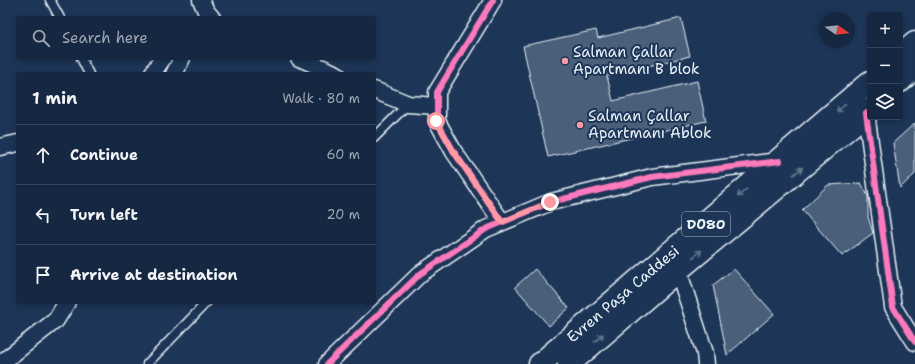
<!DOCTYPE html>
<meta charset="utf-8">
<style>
:root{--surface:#162841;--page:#1f3048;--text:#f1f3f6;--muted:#9ea6b1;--line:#35445a}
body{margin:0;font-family:"Shantell Sans",sans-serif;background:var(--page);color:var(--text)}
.controls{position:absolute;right:12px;top:12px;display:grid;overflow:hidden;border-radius:4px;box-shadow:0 2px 6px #0003}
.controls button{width:36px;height:36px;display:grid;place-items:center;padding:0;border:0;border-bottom:1px solid var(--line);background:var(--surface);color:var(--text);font:20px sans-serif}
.compass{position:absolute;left:819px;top:12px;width:36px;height:36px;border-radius:50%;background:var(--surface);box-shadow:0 2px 6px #0003;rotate:104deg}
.stop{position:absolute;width:12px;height:12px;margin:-9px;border:3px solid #ff9aa2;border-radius:50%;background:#fff}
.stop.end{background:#ff9aa2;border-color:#fff;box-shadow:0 1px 4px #0008}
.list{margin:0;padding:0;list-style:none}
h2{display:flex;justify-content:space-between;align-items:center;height:52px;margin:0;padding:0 16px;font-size:17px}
h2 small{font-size:13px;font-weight:400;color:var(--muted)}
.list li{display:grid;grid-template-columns:26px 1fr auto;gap:12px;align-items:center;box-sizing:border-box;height:60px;padding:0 16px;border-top:1px solid var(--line)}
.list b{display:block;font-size:15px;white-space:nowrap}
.list em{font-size:13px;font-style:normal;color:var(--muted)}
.icon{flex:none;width:22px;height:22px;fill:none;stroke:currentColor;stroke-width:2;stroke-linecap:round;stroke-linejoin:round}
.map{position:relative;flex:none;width:915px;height:364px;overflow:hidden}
.search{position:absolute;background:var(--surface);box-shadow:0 2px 6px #0003;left:16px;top:16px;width:360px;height:44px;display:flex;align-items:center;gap:10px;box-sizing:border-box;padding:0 14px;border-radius:4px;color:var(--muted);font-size:15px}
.panel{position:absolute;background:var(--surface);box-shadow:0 2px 6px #0003;left:16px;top:72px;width:360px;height:232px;border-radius:4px}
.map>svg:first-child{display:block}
.building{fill:#495e7a;stroke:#e8f1f8}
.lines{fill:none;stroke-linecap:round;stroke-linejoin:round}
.service-casing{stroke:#e8f1f8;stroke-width:11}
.minor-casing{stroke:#e8f1f8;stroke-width:19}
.trunk-casing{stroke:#e8f1f8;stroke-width:25}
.service{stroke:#1d3557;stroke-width:8}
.minor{stroke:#1d3557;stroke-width:16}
.trunk{stroke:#1d3557;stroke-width:22}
.cycleway-casing{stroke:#1d3557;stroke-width:8}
.cycleway{stroke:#fd7abc;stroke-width:6}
.oneway{stroke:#64778f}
.route{stroke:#ff9aa2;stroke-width:5}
.poi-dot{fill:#ff9aa2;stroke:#1d3557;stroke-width:1.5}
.labels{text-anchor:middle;stroke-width:4;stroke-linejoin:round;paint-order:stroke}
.shield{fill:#1d3557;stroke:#abb9c8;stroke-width:1}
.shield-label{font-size:14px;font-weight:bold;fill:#e8f1f8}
.poi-label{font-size:15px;fill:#e8f1f8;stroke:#1d3557;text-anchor:start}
.street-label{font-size:15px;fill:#e8f1f8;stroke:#1d3557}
</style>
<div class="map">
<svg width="915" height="364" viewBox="0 0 915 364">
<rect width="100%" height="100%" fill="#1d3557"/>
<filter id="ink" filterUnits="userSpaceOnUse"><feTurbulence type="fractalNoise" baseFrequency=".025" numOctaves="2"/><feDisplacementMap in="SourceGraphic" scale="8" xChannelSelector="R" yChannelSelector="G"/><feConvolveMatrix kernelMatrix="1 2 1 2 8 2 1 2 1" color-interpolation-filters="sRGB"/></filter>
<g filter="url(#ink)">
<path class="building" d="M 681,18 L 690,56 L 607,76 L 613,101 L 697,81 L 706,121 L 548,157 L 523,46 L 596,30 L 598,38 Z
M 915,123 L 915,174 L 900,188 L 893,143 Z
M 861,183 L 868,196 L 868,217 L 873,233 L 842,256 L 802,210 L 828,185 Z
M 535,269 L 569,308 L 549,326 L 515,287 Z
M 734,269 L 774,314 L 727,355 L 713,285 Z"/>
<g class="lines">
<defs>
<path id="service" d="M 50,0 L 60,18
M 81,58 L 89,74
M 374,138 L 408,104
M 147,364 L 207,302"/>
<path id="minor" d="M 201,0 L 206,11 L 212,18
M 493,0 L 437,92 L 437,121 L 454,152 L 502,222
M 299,58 L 337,74
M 152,74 L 163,58
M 174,74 L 182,58
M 374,90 L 408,104 L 437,106
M 866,113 L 893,307 L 915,342
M 0,147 L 18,143
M 678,270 L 705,353 L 706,364
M 0,364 L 56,320 L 67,302
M 327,364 L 420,274 L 486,229 L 551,202 L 652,177 L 778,161"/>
<path id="trunk" d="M 900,56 L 915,43
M 900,81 L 915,67
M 540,364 L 870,82
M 569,364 L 678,270 L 870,110"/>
</defs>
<use href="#service" class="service-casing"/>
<use href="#minor" class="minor-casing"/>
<use href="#trunk" class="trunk-casing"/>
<use href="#service" class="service"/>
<use href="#minor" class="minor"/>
<use href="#trunk" class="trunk"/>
<defs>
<path id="cycleway" d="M 493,0 L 437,92 L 437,121 L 454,152 L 502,222
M 866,113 L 893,307 L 915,342
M 327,364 L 420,274 L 486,229 L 551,202 L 652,177 L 780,161"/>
</defs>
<use href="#cycleway" class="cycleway-casing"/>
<use href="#cycleway" class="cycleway"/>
</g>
<defs><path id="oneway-shaft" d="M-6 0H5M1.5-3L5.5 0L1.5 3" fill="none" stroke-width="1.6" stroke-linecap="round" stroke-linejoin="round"/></defs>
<g class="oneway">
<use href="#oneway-shaft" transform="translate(841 108) rotate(139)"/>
<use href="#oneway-shaft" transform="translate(798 171) rotate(-40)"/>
<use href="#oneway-shaft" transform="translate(742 193) rotate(140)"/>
<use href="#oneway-shaft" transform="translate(697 254) rotate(-40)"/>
<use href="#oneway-shaft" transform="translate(599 338) rotate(-41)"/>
</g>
</g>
<g class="lines" filter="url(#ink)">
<path class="route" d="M 436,121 L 454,152 L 502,222 L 550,202"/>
</g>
<g class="poi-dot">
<circle cx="565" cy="61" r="4"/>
<circle cx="580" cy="125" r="4"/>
</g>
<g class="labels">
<rect class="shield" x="682" y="212" width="48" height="24" rx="3"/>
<g class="shield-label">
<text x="706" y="229">D080</text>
</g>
<g class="poi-label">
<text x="573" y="57">Salman Çallar<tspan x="573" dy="17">Apartmanı B blok</tspan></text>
<text x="588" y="121">Salman Çallar<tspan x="588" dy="17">Apartmanı Ablok</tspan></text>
</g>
<g class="street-label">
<text transform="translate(623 294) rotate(-40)" y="5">Evren Paşa Caddesi</text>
</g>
</g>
</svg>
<div class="controls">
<button>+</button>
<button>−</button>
<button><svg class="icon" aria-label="layers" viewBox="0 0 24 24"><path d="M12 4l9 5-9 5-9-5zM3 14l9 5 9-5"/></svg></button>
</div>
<svg class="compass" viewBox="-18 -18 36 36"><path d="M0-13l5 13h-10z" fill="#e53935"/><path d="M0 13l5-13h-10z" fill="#9ea6b1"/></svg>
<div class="stop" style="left:436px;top:121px"></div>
<div class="stop end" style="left:550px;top:202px"></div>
<div class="search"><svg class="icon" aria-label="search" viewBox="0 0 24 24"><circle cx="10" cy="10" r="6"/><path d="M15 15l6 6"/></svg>Search here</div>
<section class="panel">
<h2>1 min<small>Walk · 80 m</small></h2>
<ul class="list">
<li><svg class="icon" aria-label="ahead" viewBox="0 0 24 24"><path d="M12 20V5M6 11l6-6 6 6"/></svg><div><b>Continue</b></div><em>60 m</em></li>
<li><svg class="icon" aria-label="left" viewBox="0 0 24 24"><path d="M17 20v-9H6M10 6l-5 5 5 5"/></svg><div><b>Turn left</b></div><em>20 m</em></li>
<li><svg class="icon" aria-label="arrive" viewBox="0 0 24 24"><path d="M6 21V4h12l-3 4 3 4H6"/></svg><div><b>Arrive at destination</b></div></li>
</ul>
</section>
</div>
